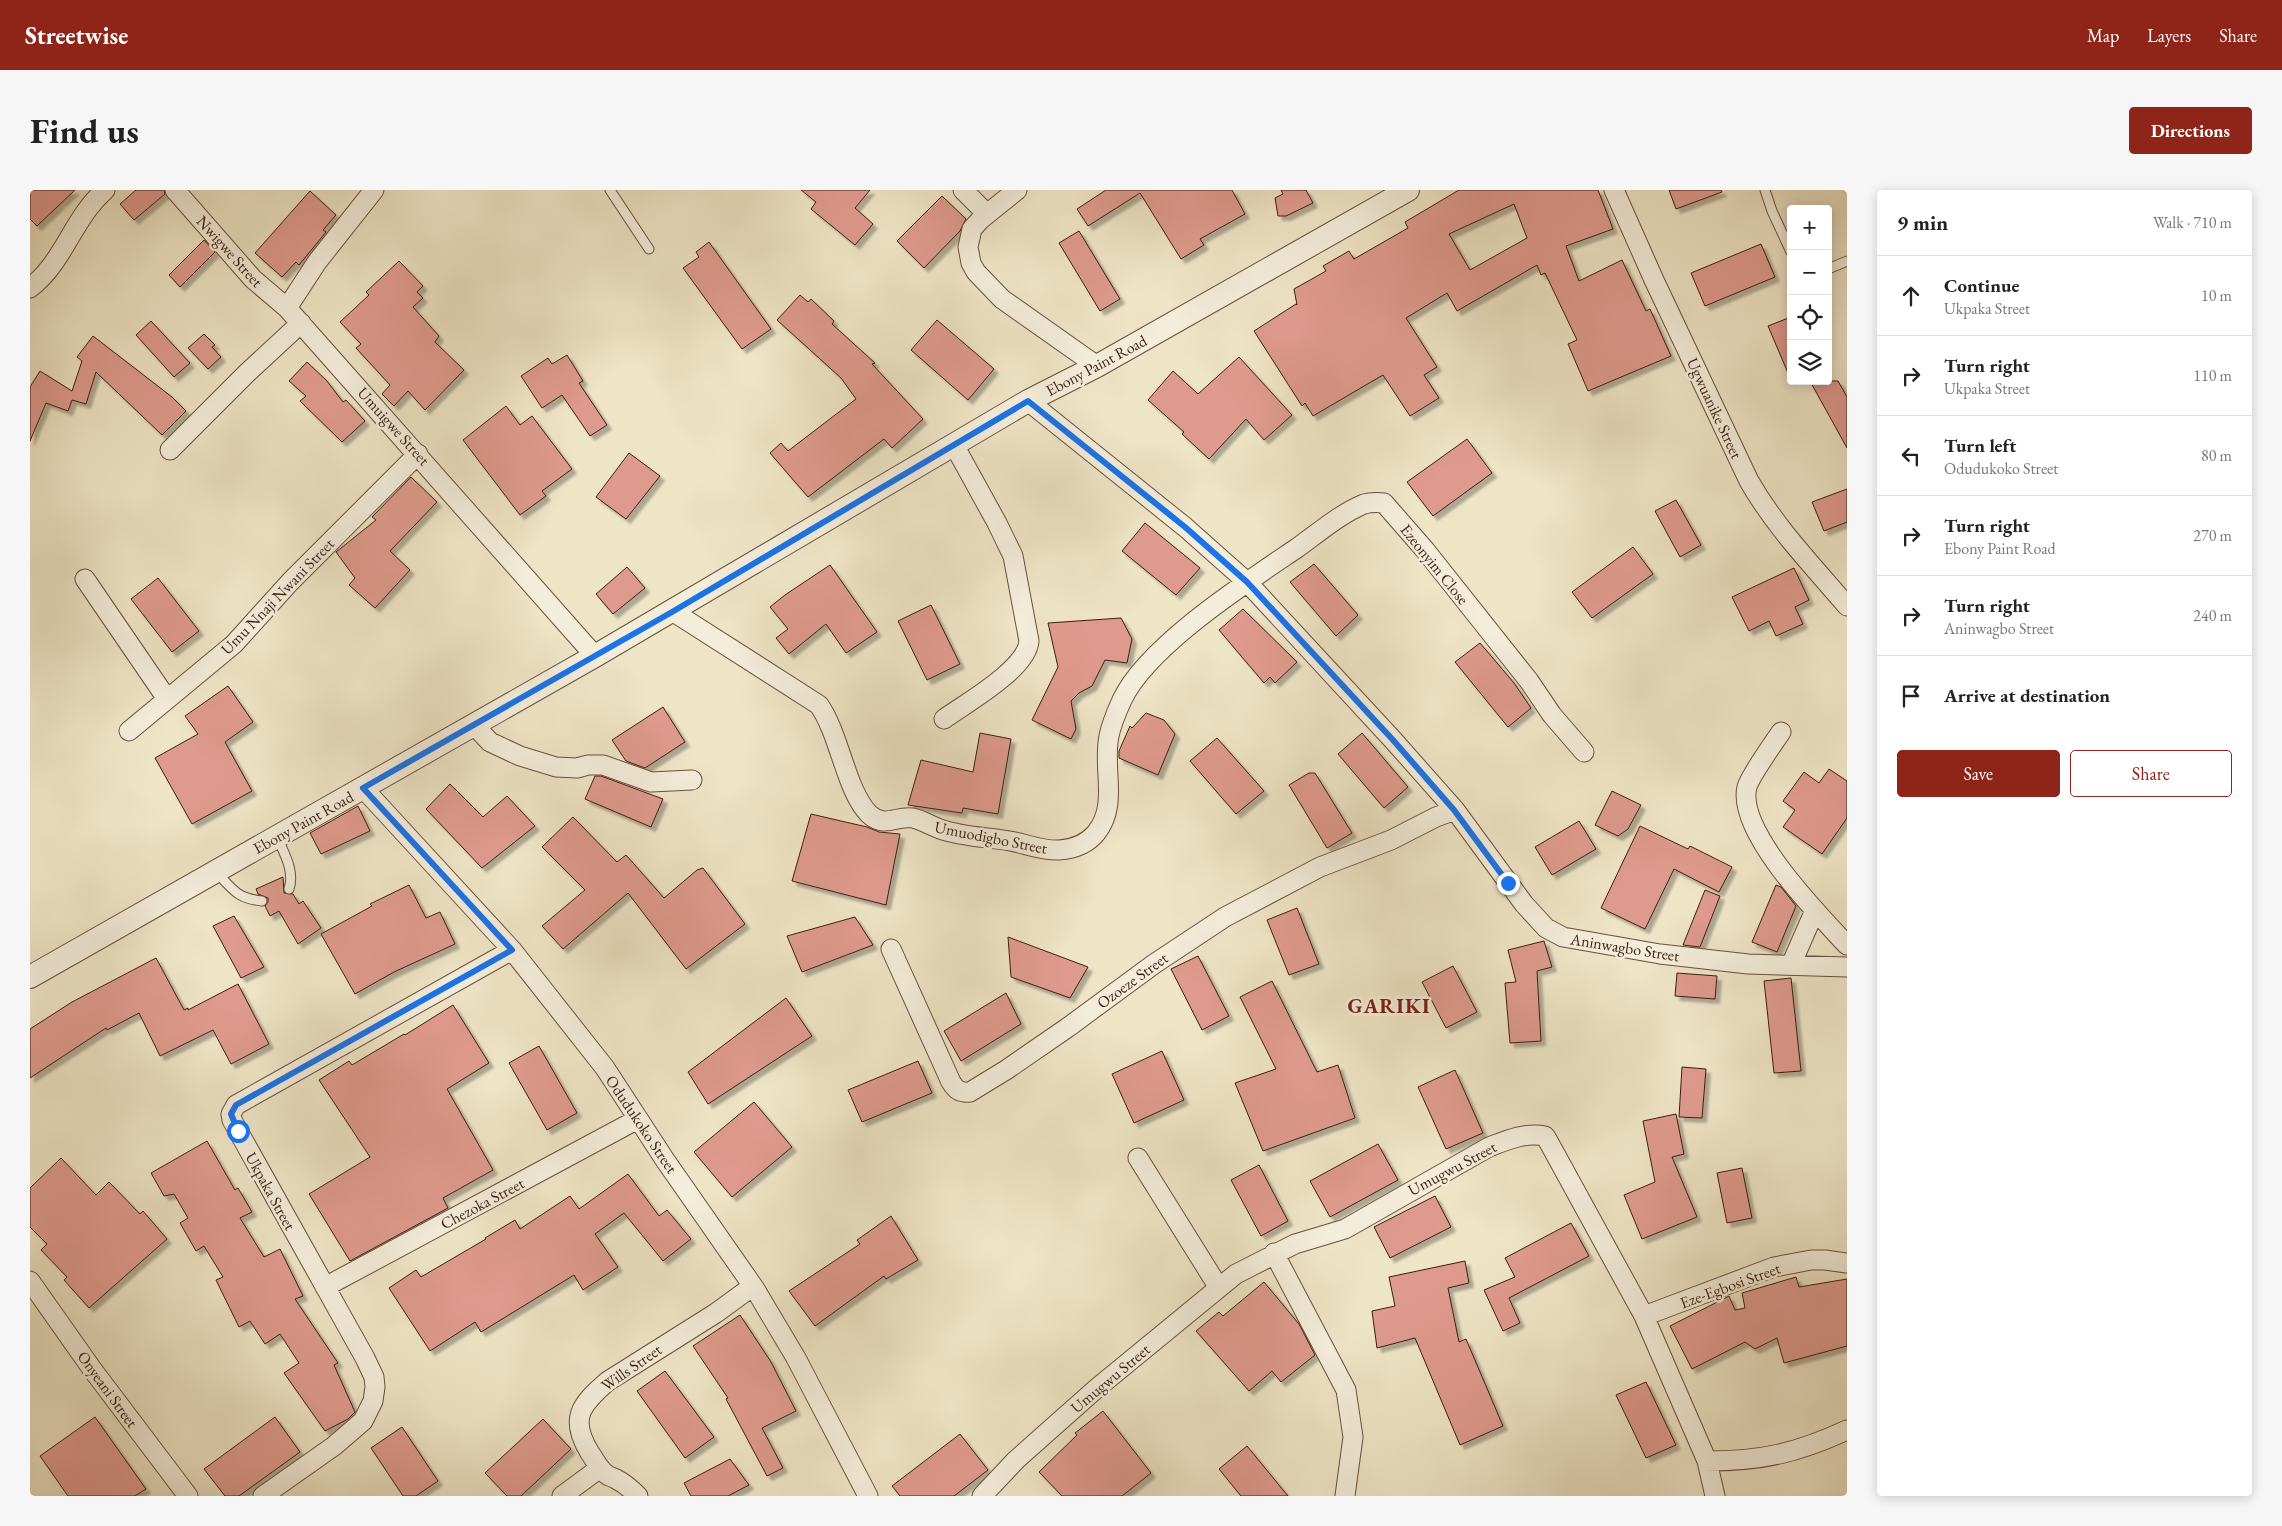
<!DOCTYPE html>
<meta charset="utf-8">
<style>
:root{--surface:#fff;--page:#f6f6f6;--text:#222;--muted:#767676;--line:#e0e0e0;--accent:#8f2418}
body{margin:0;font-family:"EB Garamond",serif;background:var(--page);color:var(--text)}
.controls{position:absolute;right:15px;top:15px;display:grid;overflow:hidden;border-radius:5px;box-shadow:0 2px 12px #0003}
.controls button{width:45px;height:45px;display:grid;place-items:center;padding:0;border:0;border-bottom:1px solid var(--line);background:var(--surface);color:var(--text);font:25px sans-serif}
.stop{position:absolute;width:15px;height:15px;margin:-11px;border:4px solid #1a73e8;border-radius:50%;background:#fff}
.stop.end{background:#1a73e8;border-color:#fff;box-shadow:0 1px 5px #0008}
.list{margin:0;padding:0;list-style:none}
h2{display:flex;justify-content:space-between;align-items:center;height:65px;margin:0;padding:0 20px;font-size:21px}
h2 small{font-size:16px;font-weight:400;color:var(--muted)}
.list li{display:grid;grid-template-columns:32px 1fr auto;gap:15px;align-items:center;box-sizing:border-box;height:80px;padding:0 20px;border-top:1px solid var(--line)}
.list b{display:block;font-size:19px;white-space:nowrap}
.list p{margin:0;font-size:16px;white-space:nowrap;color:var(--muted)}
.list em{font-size:16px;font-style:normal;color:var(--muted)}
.actions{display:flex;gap:10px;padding:15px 20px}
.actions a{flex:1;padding:11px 0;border:1px solid var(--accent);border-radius:5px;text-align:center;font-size:18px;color:var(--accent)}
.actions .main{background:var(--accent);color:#fff}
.icon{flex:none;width:28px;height:28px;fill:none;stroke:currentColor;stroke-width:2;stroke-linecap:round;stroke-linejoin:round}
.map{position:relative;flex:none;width:1817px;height:1306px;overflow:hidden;border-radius:5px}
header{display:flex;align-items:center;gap:30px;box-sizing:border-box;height:70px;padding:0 25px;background:var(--accent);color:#fff}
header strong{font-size:24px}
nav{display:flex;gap:28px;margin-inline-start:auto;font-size:18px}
.intro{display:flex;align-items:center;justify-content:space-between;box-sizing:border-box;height:120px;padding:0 30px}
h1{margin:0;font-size:35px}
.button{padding:12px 22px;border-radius:5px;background:var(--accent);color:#fff;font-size:18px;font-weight:700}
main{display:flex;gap:30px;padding:0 30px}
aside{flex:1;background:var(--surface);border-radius:5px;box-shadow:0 2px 12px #0003}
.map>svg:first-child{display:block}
.building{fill:#de9a8e;stroke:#3c1e0e;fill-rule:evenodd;filter:url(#shadow)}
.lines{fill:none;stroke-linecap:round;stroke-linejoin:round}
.service-casing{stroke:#68503c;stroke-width:11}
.minor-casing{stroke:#68503c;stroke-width:21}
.tertiary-casing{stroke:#68503c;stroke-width:24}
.service{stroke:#f4edda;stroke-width:9}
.minor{stroke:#f4edda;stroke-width:19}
.tertiary{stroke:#f4edda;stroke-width:22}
.route{stroke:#1a73e8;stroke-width:6}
.labels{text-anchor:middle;stroke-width:5;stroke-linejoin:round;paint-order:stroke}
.street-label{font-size:16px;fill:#3c1e0e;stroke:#f4edda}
.district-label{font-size:21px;font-weight:bold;letter-spacing:1px;fill:#7a1f14;stroke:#f4edda}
</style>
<header>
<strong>Streetwise</strong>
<nav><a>Map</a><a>Layers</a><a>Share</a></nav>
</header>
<div class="intro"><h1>Find us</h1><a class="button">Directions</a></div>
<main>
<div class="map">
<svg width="1817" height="1306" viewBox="0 0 1817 1306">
<defs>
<filter id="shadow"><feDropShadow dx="4.5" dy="4.5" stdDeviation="1" flood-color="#0004"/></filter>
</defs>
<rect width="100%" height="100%" fill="#eee4c6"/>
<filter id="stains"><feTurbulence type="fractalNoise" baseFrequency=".004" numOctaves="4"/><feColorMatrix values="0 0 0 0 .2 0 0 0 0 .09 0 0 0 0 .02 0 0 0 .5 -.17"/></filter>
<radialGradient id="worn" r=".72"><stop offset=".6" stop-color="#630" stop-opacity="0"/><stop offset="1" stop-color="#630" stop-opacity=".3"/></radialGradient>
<path class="building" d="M 0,0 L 45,0 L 7,36 L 0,29 Z
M 106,0 L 134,0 L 135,4 L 104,30 L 90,14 Z
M 771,0 L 840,0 L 825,18 L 843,34 L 825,55 L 781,19 L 786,12 Z
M 1076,0 L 1202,0 L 1215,24 L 1170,49 L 1174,55 L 1151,69 L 1110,3 L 1058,36 L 1047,19 Z
M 1251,0 L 1276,0 L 1283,13 L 1256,26 L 1248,26 L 1245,8 L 1253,4 Z
M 1429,0 L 1568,0 L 1583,39 L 1536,56 L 1549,91 L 1592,70 L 1616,121 L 1620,119 L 1641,166 L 1558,201 L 1538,154 L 1547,150 L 1515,83 L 1511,85 L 1507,75 L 1427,121 L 1417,103 L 1376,128 L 1407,177 L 1394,185 L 1409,208 L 1380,226 L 1353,185 L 1283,226 L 1275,213 L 1272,216 L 1224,141 L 1266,114 L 1267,115 L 1264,99 L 1296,81 L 1293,76 L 1319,61 L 1324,69 L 1378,38 L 1375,32 ZM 1484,14 L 1497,48 L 1440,80 L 1419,44 Z
M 1639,0 L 1691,0 L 1692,2 L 1646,19 Z
M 280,1 L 306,25 L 293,40 L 296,42 L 283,58 L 269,75 L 266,72 L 252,87 L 225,63 Z
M 912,6 L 936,29 L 930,41 L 894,78 L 867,51 Z
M 1049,41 L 1090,109 L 1070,121 L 1029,53 Z
M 174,50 L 185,62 L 150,97 L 139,85 Z
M 679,52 L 741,139 L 712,159 L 653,78 L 669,67 L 666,62 Z
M 1731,54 L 1745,87 L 1675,116 L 1661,83 Z
M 369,71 L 393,96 L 387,102 L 393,108 L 383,117 L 409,146 L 405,152 L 434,180 L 395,220 L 378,201 L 364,216 L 352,204 L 360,195 L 326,158 L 331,154 L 310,132 L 339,105 L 336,102 Z
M 770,105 L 778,112 L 781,109 L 804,131 L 802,134 L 845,173 L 842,174 L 893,229 L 862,258 L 854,249 L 778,307 L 740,263 L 751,253 L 758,261 L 826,209 L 811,188 L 747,130 Z
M 1761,127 L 1761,190 L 1738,136 Z
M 907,130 L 964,179 L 938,210 L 881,160 Z
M 121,131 L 160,173 L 144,187 L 106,145 Z
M 174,144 L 185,155 L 182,157 L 191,167 L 178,179 L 158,158 Z
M 63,146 L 142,207 L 156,221 L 132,245 L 66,182 L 56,214 L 42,210 L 38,221 L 16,213 L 0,251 L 0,197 L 10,181 L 42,201 L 52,171 L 47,167 Z
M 537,165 L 553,191 L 549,193 L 577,235 L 560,246 L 532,205 L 512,218 L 491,186 L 518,168 L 522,174 Z
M 1209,167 L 1262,225 L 1234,250 L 1216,229 L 1179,269 L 1152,244 L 1154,242 L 1118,210 L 1143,181 L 1168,204 Z
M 277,172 L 297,191 L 313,212 L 316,210 L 335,231 L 312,252 L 270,211 L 276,206 L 259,191 Z
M 1780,191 L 1808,191 L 1817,207 L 1817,258 Z
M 476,216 L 490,235 L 502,226 L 542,279 L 512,301 L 516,306 L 490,325 L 433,250 Z
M 1437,249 L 1462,283 L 1403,326 L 1377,292 Z
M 599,263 L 630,286 L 596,329 L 566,307 Z
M 381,287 L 407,312 L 360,361 L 380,380 L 345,418 L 319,395 L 325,388 L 306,362 L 346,330 L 342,327 Z
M 1817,299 L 1817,332 L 1794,341 L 1782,312 Z
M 1646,310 L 1671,355 L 1650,367 L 1625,321 Z
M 1115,333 L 1170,378 L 1146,405 L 1092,361 Z
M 1603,357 L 1623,384 L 1562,428 L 1542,402 Z
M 1284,374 L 1328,425 L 1306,446 L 1260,392 Z
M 800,375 L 847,442 L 816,463 L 796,434 L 759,464 L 746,448 L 758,439 L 740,417 L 755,405 Z
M 597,377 L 615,398 L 583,424 L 566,404 Z
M 1764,378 L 1779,410 L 1765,417 L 1773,434 L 1746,446 L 1739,431 L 1719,441 L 1702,407 Z
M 128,388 L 169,441 L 142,462 L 101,409 Z
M 901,415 L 930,474 L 897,490 L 868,431 Z
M 1213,419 L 1267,472 L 1245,493 L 1240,487 L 1234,493 L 1189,440 Z
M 1091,428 L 1102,449 L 1097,473 L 1075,470 L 1062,496 L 1049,503 L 1041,511 L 1046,539 L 1041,549 L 1002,530 L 1028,477 L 1018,433 Z
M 1450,453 L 1484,493 L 1501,518 L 1478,537 L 1425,472 Z
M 198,496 L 223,532 L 195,552 L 222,601 L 162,634 L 125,568 L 168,544 L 155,526 Z
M 633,517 L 655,552 L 615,578 L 596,571 L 582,550 Z
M 1116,523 L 1134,530 L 1145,544 L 1128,585 L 1089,568 L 1089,561 L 1100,536 L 1102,538 Z
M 950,543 L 981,549 L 968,624 L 933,618 L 932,623 L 878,615 L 891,570 L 943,582 Z
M 1332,543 L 1378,597 L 1354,618 L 1308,564 Z
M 1187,548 L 1234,601 L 1206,624 L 1160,571 Z
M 1799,579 L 1817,591 L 1817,628 L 1792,664 L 1753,637 L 1765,620 L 1753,611 L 1774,582 L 1789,593 Z
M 1279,583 L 1285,583 L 1322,643 L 1297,658 L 1259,595 Z
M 565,586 L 571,586 L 633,609 L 621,637 L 555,609 Z
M 420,594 L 453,627 L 477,606 L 505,636 L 452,678 L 396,619 Z
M 1582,601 L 1611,615 L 1598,639 L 1588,646 L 1565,635 Z
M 328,616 L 340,641 L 291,664 L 280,643 Z
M 781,624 L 837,637 L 849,642 L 870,644 L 856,715 L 762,691 Z
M 543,627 L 587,672 L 596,665 L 634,708 L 667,680 L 673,678 L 715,734 L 656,779 L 598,703 L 533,759 L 512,736 L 555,700 L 512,657 Z
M 1549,631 L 1566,659 L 1522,685 L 1505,657 Z
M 1610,636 L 1658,659 L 1660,656 L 1702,677 L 1689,702 L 1644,679 L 1615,739 L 1571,718 Z
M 253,687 L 254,703 L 263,704 L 269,714 L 273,711 L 291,738 L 268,754 L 249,721 L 240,726 L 235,716 L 238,712 L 238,708 L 228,704 L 226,699 Z
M 379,695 L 396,728 L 410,722 L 425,754 L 364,782 L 325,804 L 291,744 L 342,716 L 340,714 Z
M 1746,695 L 1751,697 L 1766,716 L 1747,762 L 1722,752 Z
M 1675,700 L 1690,706 L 1670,757 L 1653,755 Z
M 1267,718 L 1289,774 L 1259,785 L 1237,730 Z
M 204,726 L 234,777 L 211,788 L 183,736 Z
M 825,727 L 843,755 L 772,782 L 757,746 Z
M 978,747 L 1058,777 L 1040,808 L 981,787 Z
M 1514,751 L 1522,777 L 1507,781 L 1511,851 L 1480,853 L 1475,793 L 1486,792 L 1478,760 Z
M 1168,766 L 1199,826 L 1172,840 L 1141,779 Z
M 126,768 L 154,820 L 158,818 L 158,820 L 208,794 L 239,854 L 201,874 L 183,840 L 130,866 L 109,823 L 77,840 L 76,838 L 0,888 L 0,839 L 42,812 Z
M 1423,776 L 1447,822 L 1416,838 L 1392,792 Z
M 1647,783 L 1687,786 L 1685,809 L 1645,806 Z
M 1761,788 L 1771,881 L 1744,883 L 1734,791 Z
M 1242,791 L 1287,882 L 1308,875 L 1325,928 L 1233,961 L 1205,893 L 1246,879 L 1210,807 Z
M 976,803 L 991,834 L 931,871 L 914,841 Z
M 756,808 L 782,846 L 678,914 L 658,882 Z
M 423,815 L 459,873 L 417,899 L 463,980 L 413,1008 L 418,1018 L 320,1071 L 279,1004 L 340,967 L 289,890 L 319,871 L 322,875 L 374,844 L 375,845 Z
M 509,856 L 547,923 L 517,940 L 479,873 Z
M 1132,861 L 1154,910 L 1104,933 L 1082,884 Z
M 888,871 L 902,903 L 832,932 L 818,900 Z
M 1652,877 L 1676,879 L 1672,928 L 1649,927 Z
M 1425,880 L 1453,943 L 1416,959 L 1388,897 Z
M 724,912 L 762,957 L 702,1007 L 664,962 Z
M 1646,924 L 1654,964 L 1642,967 L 1667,1027 L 1612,1049 L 1594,1005 L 1625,992 L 1613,931 Z
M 177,951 L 205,1000 L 208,998 L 222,1022 L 210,1028 L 234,1067 L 250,1059 L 273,1106 L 265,1109 L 308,1173 L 304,1175 L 325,1222 L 318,1229 L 295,1241 L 254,1183 L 269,1173 L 250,1144 L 235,1154 L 220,1131 L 209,1137 L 186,1090 L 193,1087 L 174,1056 L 166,1061 L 150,1033 L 158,1028 L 144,1004 L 134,1006 L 121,983 Z
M 1348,954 L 1368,990 L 1300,1027 L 1280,991 Z
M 31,968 L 66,1005 L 79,992 L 110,1024 L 113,1021 L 137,1049 L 59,1118 L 34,1090 L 37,1087 L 11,1060 L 17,1054 L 0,1037 L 0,998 Z
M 1229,975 L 1258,1031 L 1231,1046 L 1201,990 Z
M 1712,978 L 1722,1028 L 1697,1033 L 1687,983 Z
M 598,984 L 629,1026 L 637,1020 L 661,1049 L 633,1071 L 594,1023 L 565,1044 L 588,1077 L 553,1100 L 544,1085 L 451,1142 L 445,1132 L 400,1161 L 359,1098 L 386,1080 L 391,1087 L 456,1049 L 455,1048 L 485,1030 L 490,1039 L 540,1006 L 549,1019 Z
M 1405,1006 L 1421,1037 L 1360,1068 L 1344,1037 Z
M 861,1026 L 888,1070 L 856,1089 L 854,1086 L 785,1136 L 759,1101 L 830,1054 L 827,1050 Z
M 1541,1033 L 1559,1066 L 1479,1108 L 1490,1133 L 1473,1141 L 1454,1100 L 1485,1087 L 1475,1068 Z
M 1435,1071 L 1439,1093 L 1418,1098 L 1429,1152 L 1436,1149 L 1473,1236 L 1430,1255 L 1385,1148 L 1347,1158 L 1342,1121 L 1365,1116 L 1359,1087 Z
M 1766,1087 L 1769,1097 L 1817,1089 L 1817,1156 L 1754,1173 L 1747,1148 L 1725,1159 L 1715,1152 L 1662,1179 L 1640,1136 L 1699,1106 L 1705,1120 L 1715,1118 L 1712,1103 Z
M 1234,1092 L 1269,1134 L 1285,1165 L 1251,1192 L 1242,1181 L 1219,1201 L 1166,1141 L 1189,1122 L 1193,1126 Z
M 710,1125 L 741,1172 L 766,1221 L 732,1238 L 753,1278 L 737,1286 L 696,1209 L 698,1208 L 663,1156 Z
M 635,1181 L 684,1247 L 655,1268 L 607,1201 Z
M 1616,1192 L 1646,1255 L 1616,1268 L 1586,1205 Z
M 1073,1221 L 1121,1283 L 1092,1306 L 1032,1306 L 1009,1282 L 1047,1245 L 1045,1243 Z
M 65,1227 L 116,1299 L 105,1306 L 38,1306 L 10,1266 Z
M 245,1227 L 270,1262 L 209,1306 L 195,1306 L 174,1279 Z
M 513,1229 L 541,1259 L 491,1306 L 477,1306 L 455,1283 Z
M 372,1237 L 408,1291 L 386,1306 L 373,1306 L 341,1258 Z
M 930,1244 L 958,1280 L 924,1306 L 870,1306 L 862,1296 Z
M 1217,1256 L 1258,1306 L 1211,1306 L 1189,1279 Z
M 700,1269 L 719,1295 L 698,1306 L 661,1306 L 654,1293 Z"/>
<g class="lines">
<defs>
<path id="service" d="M 580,0 L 619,59
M 1735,0 L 1742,21 L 1761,62
M 1798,79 L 1817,71
M 247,647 C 254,663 265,681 259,699
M 186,682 C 204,700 206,708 232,711"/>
<path id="minor" d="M 145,0 L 223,89 L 257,118
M 344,0 L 287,72 L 257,118 L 565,466
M 933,0 L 957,24
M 987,0 L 951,29 L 942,39 L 938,57 L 941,73 L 946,82 L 972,109 L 1067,176
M 1584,0 L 1624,90 L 1719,291 C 1746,338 1782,375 1817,416
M 0,98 C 34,72 43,28 75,0
M 998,211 L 1155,337 L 1217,392 L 1363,550 L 1425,620 L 1494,714 L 1516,738 L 1533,747 L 1630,764 L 1718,774 L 1817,777
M 140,260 L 217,183 L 271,133
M 55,389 L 137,509
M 642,421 L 789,515 C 810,545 816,601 839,624 C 855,639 867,625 883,628 C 892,630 901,636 910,639 C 933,647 956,647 980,651 C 996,654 1013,661 1029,660 C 1043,659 1057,654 1066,643 C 1089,615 1072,578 1079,546 C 1081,535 1087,521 1092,510 C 1117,456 1217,392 1267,358 C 1288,343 1310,324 1334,314 C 1341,312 1347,312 1354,313 L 1395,360 L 1499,491 L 1522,525 L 1554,562
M 914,529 C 936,513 997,479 999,451 L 983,366 L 967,333 L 924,255
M 444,535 L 460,552 L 490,566 L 526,577 L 547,578 L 558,575 L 573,575 L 621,592 L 662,590
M 99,541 L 204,454 L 260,392 L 388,264
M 1751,542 C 1743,554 1720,586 1717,597 C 1706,641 1789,725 1817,755
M 333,598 L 482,760 L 575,878 L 635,970 L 725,1099 L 766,1168 L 838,1306
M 861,759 L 921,892 C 926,900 930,903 940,902 L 976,880 L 1037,838 L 1124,774 L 1195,727 L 1290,677 L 1361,650 L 1406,627 L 1425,620
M 1761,775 L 1785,720
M 1108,968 L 1189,1098
M 1244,1063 L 1316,1200 L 1323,1247 L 1315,1306
M 0,1091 L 62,1179 L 158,1306
M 295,1097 L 608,929
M 1614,1126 L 1744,1077 L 1781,1070 L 1795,1070 L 1817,1073
M 1677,1271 L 1685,1306
M 233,1306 L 304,1256 L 333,1231 L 343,1211 L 345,1197 L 344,1187 L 335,1168 L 202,930 L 201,924 L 206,915 L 482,760
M 532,1306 L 570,1278
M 608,1306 C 602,1300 594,1293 586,1289 C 583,1287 579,1287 576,1284 C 569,1279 565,1270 560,1263 C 539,1229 550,1215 578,1191 L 686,1123 L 723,1096
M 952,1306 L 986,1270 L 1067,1198 L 1206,1084 L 1265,1054 L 1315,1039 L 1459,957 C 1477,950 1495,942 1515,946 L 1517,949 L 1614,1126 L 1677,1271 C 1732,1271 1767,1263 1817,1240"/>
<path id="tertiary" d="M 0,787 L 565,466 L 998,211 L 1067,176 L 1378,0"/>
</defs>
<use href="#service" class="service-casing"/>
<use href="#minor" class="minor-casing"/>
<use href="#tertiary" class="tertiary-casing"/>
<use href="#service" class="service"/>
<use href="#minor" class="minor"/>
<use href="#tertiary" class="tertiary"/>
</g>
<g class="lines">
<path class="route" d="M 208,941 L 201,924 L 206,915 L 482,760 L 333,598 L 642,422 L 998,211 L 1155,337 L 1217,392 L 1363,550 L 1424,620 L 1478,693"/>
</g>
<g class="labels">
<g class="street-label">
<text transform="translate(200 61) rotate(48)" y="6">Nwigwe Street</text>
<text transform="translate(1066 175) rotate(-28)" y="6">Ebony Paint Road</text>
<text transform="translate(1685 218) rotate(65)" y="6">Ugwuanike Street</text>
<text transform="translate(364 236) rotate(48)" y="6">Umuigwe Street</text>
<text transform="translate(1405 374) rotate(51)" y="6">Ezeonyim Close</text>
<text transform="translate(247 406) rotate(-46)" y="6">Umu Nnaji Nwani Street</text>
<text transform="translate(273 632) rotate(-29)" y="6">Ebony Paint Road</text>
<text transform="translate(961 647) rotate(11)" y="6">Umuodigbo Street</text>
<text transform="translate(1595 757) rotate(9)" y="6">Aninwagbo Street</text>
<text transform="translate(1102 790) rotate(-36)" y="6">Ozoeze Street</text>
<text transform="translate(612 934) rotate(56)" y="6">Odudukoko Street</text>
<text transform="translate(1422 978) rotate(-28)" y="6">Umugwu Street</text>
<text transform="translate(241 1001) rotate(61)" y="6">Ukpaka Street</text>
<text transform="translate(452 1013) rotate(-28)" y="6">Chezoka Street</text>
<text transform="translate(1700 1095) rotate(-20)" y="6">Eze-Egbosi Street</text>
<text transform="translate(601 1177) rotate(-35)" y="6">Wills Street</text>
<text transform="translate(1080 1188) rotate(-40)" y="6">Umugwu Street</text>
<text transform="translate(78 1199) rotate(54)" y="6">Onyeani Street</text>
</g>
<g class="district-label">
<text x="1359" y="823">GARIKI</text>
</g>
</g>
<rect width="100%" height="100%" filter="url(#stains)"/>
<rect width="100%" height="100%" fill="url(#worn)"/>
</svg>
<div class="controls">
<button>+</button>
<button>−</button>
<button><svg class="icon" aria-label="locate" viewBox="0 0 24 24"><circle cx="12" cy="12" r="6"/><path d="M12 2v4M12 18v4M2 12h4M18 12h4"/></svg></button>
<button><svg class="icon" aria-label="layers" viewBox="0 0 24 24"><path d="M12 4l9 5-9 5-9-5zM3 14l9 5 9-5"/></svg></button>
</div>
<div class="stop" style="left:208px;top:941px"></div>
<div class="stop end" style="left:1478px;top:693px"></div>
</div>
<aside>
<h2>9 min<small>Walk · 710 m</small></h2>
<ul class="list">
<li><svg class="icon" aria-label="ahead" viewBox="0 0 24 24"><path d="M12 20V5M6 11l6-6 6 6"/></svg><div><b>Continue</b><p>Ukpaka Street</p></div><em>10 m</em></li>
<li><svg class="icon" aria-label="right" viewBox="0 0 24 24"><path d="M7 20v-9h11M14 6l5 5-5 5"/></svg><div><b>Turn right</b><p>Ukpaka Street</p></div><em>110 m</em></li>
<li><svg class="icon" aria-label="left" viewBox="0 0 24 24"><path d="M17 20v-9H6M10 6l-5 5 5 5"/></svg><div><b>Turn left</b><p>Odudukoko Street</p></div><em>80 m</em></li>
<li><svg class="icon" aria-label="right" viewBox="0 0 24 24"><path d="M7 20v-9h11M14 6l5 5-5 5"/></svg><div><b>Turn right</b><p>Ebony Paint Road</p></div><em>270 m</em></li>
<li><svg class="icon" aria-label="right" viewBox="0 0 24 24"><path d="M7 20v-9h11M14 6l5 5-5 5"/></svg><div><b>Turn right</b><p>Aninwagbo Street</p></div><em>240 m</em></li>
<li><svg class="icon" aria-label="arrive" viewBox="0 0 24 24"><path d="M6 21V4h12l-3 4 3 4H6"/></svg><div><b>Arrive at destination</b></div></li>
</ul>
<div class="actions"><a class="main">Save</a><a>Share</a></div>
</aside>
</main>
